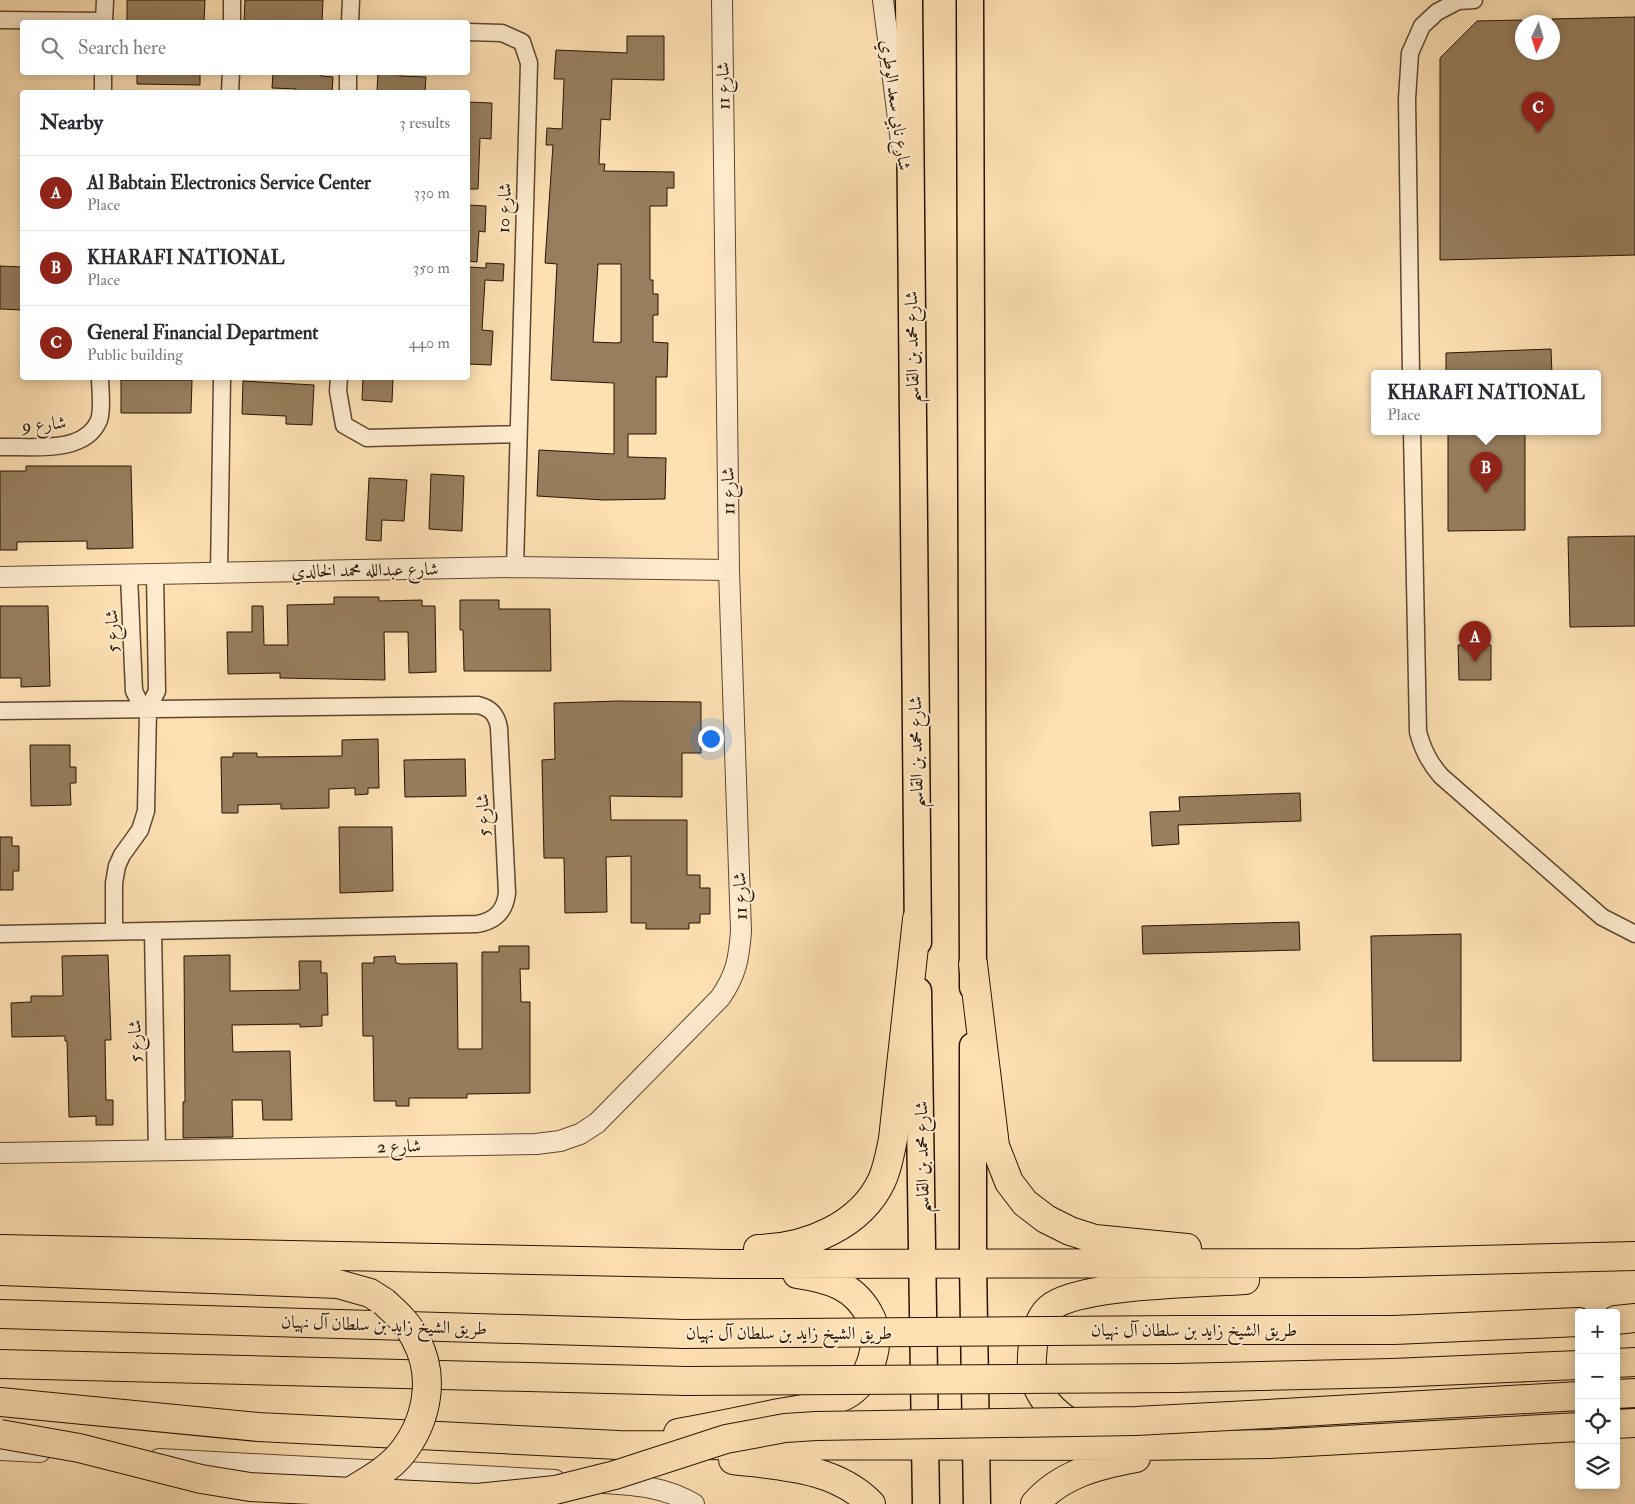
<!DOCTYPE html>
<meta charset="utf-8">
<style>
:root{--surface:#fff;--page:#f7f7f7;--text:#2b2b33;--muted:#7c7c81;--line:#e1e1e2;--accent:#8f2418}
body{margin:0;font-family:"IM FELL Double Pica",Amiri,serif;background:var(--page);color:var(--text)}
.controls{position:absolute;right:15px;bottom:15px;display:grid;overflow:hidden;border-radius:5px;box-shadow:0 2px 12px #0003}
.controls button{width:45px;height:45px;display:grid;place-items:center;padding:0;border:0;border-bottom:1px solid var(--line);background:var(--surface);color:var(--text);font:25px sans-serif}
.compass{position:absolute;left:1515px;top:15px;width:45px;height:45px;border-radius:50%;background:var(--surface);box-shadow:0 2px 12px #0003;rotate:184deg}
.you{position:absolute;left:710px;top:738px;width:18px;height:18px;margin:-12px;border:4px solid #fff;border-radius:50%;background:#1a73e8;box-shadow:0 0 0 8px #1a73e833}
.badge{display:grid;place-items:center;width:32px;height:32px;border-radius:50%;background:var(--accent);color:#fff;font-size:16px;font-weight:700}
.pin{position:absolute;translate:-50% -41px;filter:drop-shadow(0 1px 2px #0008)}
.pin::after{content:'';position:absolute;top:26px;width:18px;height:15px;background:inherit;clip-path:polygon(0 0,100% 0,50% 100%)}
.popup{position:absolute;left:1371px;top:370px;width:230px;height:65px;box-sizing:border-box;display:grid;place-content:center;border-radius:5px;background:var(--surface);filter:drop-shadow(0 1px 4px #0005);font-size:16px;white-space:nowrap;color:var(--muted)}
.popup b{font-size:19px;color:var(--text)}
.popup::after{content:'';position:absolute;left:50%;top:100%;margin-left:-10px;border:10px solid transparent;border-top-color:var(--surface)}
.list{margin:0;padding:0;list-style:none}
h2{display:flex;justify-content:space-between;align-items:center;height:65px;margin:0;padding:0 20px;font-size:21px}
h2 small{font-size:16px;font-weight:400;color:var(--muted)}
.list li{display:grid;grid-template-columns:32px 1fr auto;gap:15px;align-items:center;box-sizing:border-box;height:75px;padding:0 20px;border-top:1px solid var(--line)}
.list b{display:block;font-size:19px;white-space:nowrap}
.list p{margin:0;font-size:16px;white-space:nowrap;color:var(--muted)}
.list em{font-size:16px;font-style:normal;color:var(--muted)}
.icon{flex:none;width:28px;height:28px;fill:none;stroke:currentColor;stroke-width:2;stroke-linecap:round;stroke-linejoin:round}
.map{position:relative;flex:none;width:1635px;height:1504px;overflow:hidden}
.search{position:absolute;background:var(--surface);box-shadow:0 2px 12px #0003;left:20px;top:20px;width:450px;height:55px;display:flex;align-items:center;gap:12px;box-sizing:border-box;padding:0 18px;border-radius:5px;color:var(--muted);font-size:19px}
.panel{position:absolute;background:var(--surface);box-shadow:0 2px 12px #0003;left:20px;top:90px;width:450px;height:290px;border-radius:5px}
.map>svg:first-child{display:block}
.building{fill:#987e5e;stroke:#291401;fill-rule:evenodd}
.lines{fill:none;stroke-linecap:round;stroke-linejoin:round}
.minor-casing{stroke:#5e472e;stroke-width:19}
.tertiary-casing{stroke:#5e472e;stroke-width:22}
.primary-casing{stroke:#291401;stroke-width:29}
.motorway-casing{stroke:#291401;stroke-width:30}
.minor{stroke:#feebce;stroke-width:16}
.tertiary{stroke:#feebce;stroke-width:20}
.primary{stroke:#fee0b3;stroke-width:26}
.motorway{stroke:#fee0b3;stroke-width:28}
.motorway-bridge-casing{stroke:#291401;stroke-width:30;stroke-linecap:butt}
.motorway-bridge{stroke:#fee0b3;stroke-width:28}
.labels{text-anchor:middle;stroke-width:4;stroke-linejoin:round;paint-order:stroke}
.street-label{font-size:18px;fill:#291401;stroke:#feebce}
</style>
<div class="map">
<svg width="1635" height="1504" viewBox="0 0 1635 1504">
<rect width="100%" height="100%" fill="#fee0b3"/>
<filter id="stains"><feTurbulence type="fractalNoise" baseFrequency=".004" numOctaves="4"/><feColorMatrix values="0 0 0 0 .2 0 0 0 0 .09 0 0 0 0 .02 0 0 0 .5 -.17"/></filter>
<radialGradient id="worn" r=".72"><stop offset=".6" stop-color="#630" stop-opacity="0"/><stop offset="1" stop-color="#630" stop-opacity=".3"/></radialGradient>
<path class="building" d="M 127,0 L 205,0 L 204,22 L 127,22 Z
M 245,0 L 323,0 L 322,22 L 244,22 Z
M 1635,17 L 1635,255 L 1440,260 L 1440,58 L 1477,21 L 1522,20 L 1522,52 L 1552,52 L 1552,19 Z
M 627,36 L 664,36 L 664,80 L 612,79 L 610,120 L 601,119 L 599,164 L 605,164 L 604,171 L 674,172 L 674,188 L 667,188 L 667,206 L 650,206 L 650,280 L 653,280 L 653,294 L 658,294 L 658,315 L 653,315 L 653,342 L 668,343 L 667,377 L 656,377 L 656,434 L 628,434 L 628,457 L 666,458 L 665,499 L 604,500 L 537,496 L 539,450 L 614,454 L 614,383 L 551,380 L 557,264 L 545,263 L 553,145 L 546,145 L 547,128 L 562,129 L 564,79 L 554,79 L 556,50 L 627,53 ZM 598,264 L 621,264 L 621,342 L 617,343 L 593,342 Z
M 137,72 L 200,72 L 200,85 L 137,84 Z
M 273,72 L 321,72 L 321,76 L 333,77 L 332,92 L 296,92 L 296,89 L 272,88 Z
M 378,72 L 400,72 L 400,76 L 426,77 L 425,92 L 377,92 Z
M 468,102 L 492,103 L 491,139 L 480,138 L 478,189 L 468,189 Z
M 468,205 L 486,206 L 485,232 L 479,231 L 477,262 L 468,261 Z
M 486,263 L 504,264 L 503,281 L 485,280 L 482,330 L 493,331 L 491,365 L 468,364 L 468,267 L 486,268 Z
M 0,266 L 22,267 L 22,310 L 0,309 Z
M 1551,349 L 1552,374 L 1446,374 L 1446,353 Z
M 363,378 L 393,378 L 392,402 L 362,400 Z
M 121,380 L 192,380 L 191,413 L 121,413 Z
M 243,381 L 314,385 L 312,425 L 286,424 L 286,416 L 242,414 Z
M 1448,432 L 1525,432 L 1525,530 L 1448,531 Z
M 26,466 L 131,466 L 133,548 L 87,549 L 87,541 L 17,542 L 17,550 L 0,550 L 0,471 L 26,471 Z
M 431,474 L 464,476 L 462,531 L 429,529 Z
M 369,478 L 407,480 L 404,521 L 382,520 L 381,541 L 366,540 Z
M 1635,536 L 1635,626 L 1570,627 L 1568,537 Z
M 334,597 L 379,597 L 379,601 L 422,600 L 422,606 L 435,606 L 436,672 L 409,673 L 408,632 L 384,632 L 385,680 L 280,678 L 280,673 L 228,674 L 227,632 L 252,632 L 252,606 L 263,606 L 264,645 L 288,645 L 287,605 L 334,604 Z
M 460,600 L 499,600 L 499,609 L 550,609 L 551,671 L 464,671 L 463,630 L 460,630 Z
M 0,606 L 48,606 L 50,686 L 21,687 L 21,678 L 0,678 Z
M 1458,645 L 1491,645 L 1491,680 L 1459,680 Z
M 618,701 L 701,702 L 701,753 L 682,753 L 682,797 L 610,796 L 611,820 L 687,820 L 687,875 L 700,875 L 700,888 L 710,888 L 710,914 L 700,914 L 700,923 L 689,923 L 689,929 L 646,929 L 646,923 L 631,923 L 631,856 L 606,857 L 607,912 L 565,913 L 564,858 L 544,858 L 542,760 L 555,759 L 554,703 Z
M 378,739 L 379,788 L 368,788 L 368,794 L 355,795 L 355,788 L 329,789 L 329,808 L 281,809 L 281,804 L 238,805 L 238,813 L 222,813 L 221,757 L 233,757 L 233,753 L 257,753 L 257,757 L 342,756 L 342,740 Z
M 30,745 L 70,745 L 70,767 L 76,767 L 76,783 L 70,783 L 71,805 L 31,806 Z
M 465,759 L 466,796 L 405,797 L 404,760 Z
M 1300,793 L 1301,821 L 1178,825 L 1179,844 L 1152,846 L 1150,812 L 1180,811 L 1179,797 Z
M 339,827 L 392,827 L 393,891 L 340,893 Z
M 0,837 L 12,837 L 12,846 L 19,846 L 19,871 L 13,871 L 13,890 L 0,890 Z
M 1299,922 L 1300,950 L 1143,954 L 1142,926 Z
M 1461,934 L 1461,1061 L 1373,1061 L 1371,936 Z
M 499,946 L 529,946 L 529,969 L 520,969 L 521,1002 L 530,1002 L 530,1093 L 467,1094 L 467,1098 L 409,1098 L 409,1106 L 396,1106 L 396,1101 L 374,1101 L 373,1036 L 363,1036 L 362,963 L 374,963 L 374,957 L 395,956 L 396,963 L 402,964 L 457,963 L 458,1049 L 482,1049 L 482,952 L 499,952 Z
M 108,955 L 111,1040 L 105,1040 L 106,1100 L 113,1100 L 113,1125 L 96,1125 L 96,1116 L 69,1117 L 67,1041 L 65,1041 L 65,1036 L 12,1037 L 11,1003 L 31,1002 L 31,996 L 63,996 L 62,956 Z
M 230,955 L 230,991 L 300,990 L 299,961 L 321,961 L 321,973 L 327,973 L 328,1015 L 322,1015 L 322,1026 L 300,1027 L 300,1024 L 232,1025 L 233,1052 L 290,1051 L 292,1120 L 263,1120 L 262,1100 L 232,1100 L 233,1137 L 183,1138 L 183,1102 L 185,1102 L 184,956 Z"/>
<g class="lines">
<defs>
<path id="minor" d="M 0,20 L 104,21
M 104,22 L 105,0
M 232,22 L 232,0
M 350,22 L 351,0
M 468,32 L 502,33 L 522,42 L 529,63 L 515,567
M 103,92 L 103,72
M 230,92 L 231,72
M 348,92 L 348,72
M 1411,374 L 1407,99 L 1410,53 L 1422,26 L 1437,12 L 1458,1 L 1474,0
M 339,378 L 338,391 L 344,425 L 367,438 L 517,434
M 1412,432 L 1418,732 C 1423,750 1429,762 1441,776 L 1602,917 L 1635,934
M 0,447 C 30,446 85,455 99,420 C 103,409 100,390 100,378
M 219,574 L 222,378
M 129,576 L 134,691 L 140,703 L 148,709
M 0,711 L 478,705 C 491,708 497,715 499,728 L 507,893 C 505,911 495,921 477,924 L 0,934
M 114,931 L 114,883 L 117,866 L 122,855 L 140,830 L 146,811 L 148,709 L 157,691 L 155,575
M 153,931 L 157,1151"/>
<path id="tertiary" d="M 883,0 L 901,142
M 0,577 L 515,567 L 729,570
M 0,1153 L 536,1144 L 560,1141 L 580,1134 L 597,1123 L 720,998 C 736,975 739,959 741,931 L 729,570 L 722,0
M 0,1450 L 40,1452
M 159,1459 L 555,1480
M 604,1483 C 637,1485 665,1487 694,1504"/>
<path id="primary" d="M 909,0 L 918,942
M 970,0 L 973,987
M 918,991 L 926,1504
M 973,1046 L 973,1264 L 977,1504"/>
<path id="motorway" d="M 973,964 L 995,1146 L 1009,1182 L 1025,1203 L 1046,1219 L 1070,1231 L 1095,1239 L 1187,1248
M 0,1249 L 726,1264 L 1360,1263 L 1635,1256
M 758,1249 C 806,1248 861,1226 882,1180 C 888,1167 890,1153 893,1139 L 917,919
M 0,1271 L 338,1284 L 370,1293 L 384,1302
M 0,1314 L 684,1334
M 1616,1320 L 1635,1318
M 1181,1330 L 1394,1330 L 1579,1322
M 1616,1363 L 1635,1362
M 0,1364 L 686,1381
M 1176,1378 L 1392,1373 L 1579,1365
M 1616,1394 L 1635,1393
M 0,1402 L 258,1427 L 618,1445 L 1139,1446 L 1269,1444 L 1579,1427
M 1284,1413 L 1579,1396
M 1616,1424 L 1635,1423
M 1081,1428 C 1055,1416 1035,1396 1032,1365 C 1031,1348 1036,1320 1050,1308 C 1076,1284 1204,1283 1245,1280
M 678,1433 C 712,1427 746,1420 779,1413 C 802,1409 825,1406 846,1395 C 870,1382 882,1343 871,1318 C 856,1286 830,1279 797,1274
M 733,1460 C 781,1466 835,1467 871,1504
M 1035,1504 C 1061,1474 1098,1465 1136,1458"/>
</defs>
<use href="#minor" class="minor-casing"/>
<use href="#tertiary" class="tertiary-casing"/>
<use href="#primary" class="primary-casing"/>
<use href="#motorway" class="motorway-casing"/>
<use href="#minor" class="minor"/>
<use href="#tertiary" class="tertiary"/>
<use href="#primary" class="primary"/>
<use href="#motorway" class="motorway"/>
<defs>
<path id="motorway-bridge" d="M 684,1334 L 1181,1330
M 686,1381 L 1176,1378
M 0,1434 L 79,1448 L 201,1479 L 250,1487 L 477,1498 L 555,1490 L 615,1475 L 726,1439 L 785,1428 L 816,1426 L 1136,1421 L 1284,1413
M 348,1493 C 365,1482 387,1471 401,1454 C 427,1422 436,1377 416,1340 C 409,1324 396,1313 384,1302"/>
</defs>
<use href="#motorway-bridge" class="motorway-bridge-casing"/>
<use href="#motorway-bridge" class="motorway-bridge"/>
</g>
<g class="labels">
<g class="street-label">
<text transform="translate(723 86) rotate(-91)" y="6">شارع 11</text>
<text transform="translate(896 105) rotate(82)" y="6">شارع نابي سعد الوطري</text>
<text transform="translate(504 208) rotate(-88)" y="6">شارع 10</text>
<text transform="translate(912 347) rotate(-91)" y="6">شارع محمد بن القاسم</text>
<text transform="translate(44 424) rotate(-5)" y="6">شارع 9</text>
<text transform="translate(728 491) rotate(-91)" y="6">شارع 11</text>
<text transform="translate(365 570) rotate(-1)" y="6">شارع عبدالله محمد الخالدي</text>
<text transform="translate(112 631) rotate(-92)" y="6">شارع 5</text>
<text transform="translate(916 752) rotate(-91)" y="6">شارع محمد بن القاسم</text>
<text transform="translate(483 815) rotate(-93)" y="6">شارع 5</text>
<text transform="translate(740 896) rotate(-92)" y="6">شارع 11</text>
<text transform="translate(135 1041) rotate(-91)" y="6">شارع 5</text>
<text transform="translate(399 1146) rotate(-1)" y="6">شارع 2</text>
<text transform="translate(922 1157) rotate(-91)" y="6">شارع محمد بن القاسم</text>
<text transform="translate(384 1325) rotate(2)" y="6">طريق الشيخ زايد بن سلطان آل نهيان</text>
<text x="1194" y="1336">طريق الشيخ زايد بن سلطان آل نهيان</text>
<text x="789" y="1339">طريق الشيخ زايد بن سلطان آل نهيان</text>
</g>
</g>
<rect width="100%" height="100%" filter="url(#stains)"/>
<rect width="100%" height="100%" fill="url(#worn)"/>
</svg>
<div class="controls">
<button>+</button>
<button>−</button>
<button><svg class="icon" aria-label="locate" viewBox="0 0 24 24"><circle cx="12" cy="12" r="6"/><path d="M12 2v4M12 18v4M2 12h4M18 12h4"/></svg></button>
<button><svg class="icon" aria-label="layers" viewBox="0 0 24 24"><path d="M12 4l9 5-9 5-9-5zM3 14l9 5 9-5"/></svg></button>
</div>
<svg class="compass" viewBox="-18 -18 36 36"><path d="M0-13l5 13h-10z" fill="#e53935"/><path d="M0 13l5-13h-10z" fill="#7c7c81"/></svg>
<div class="you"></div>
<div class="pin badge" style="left:1475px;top:662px">A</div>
<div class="pin badge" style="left:1486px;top:493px">B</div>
<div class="popup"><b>KHARAFI NATIONAL</b>Place</div>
<div class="pin badge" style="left:1538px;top:133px">C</div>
<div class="search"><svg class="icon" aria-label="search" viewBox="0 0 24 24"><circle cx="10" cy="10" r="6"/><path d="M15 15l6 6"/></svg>Search here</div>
<section class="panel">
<h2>Nearby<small>3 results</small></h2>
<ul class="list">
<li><span class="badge">A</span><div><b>Al Babtain Electronics Service Center</b><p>Place</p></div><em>330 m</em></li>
<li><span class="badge">B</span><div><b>KHARAFI NATIONAL</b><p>Place</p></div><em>350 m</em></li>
<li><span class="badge">C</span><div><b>General Financial Department</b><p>Public building</p></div><em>440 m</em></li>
</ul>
</section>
</div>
